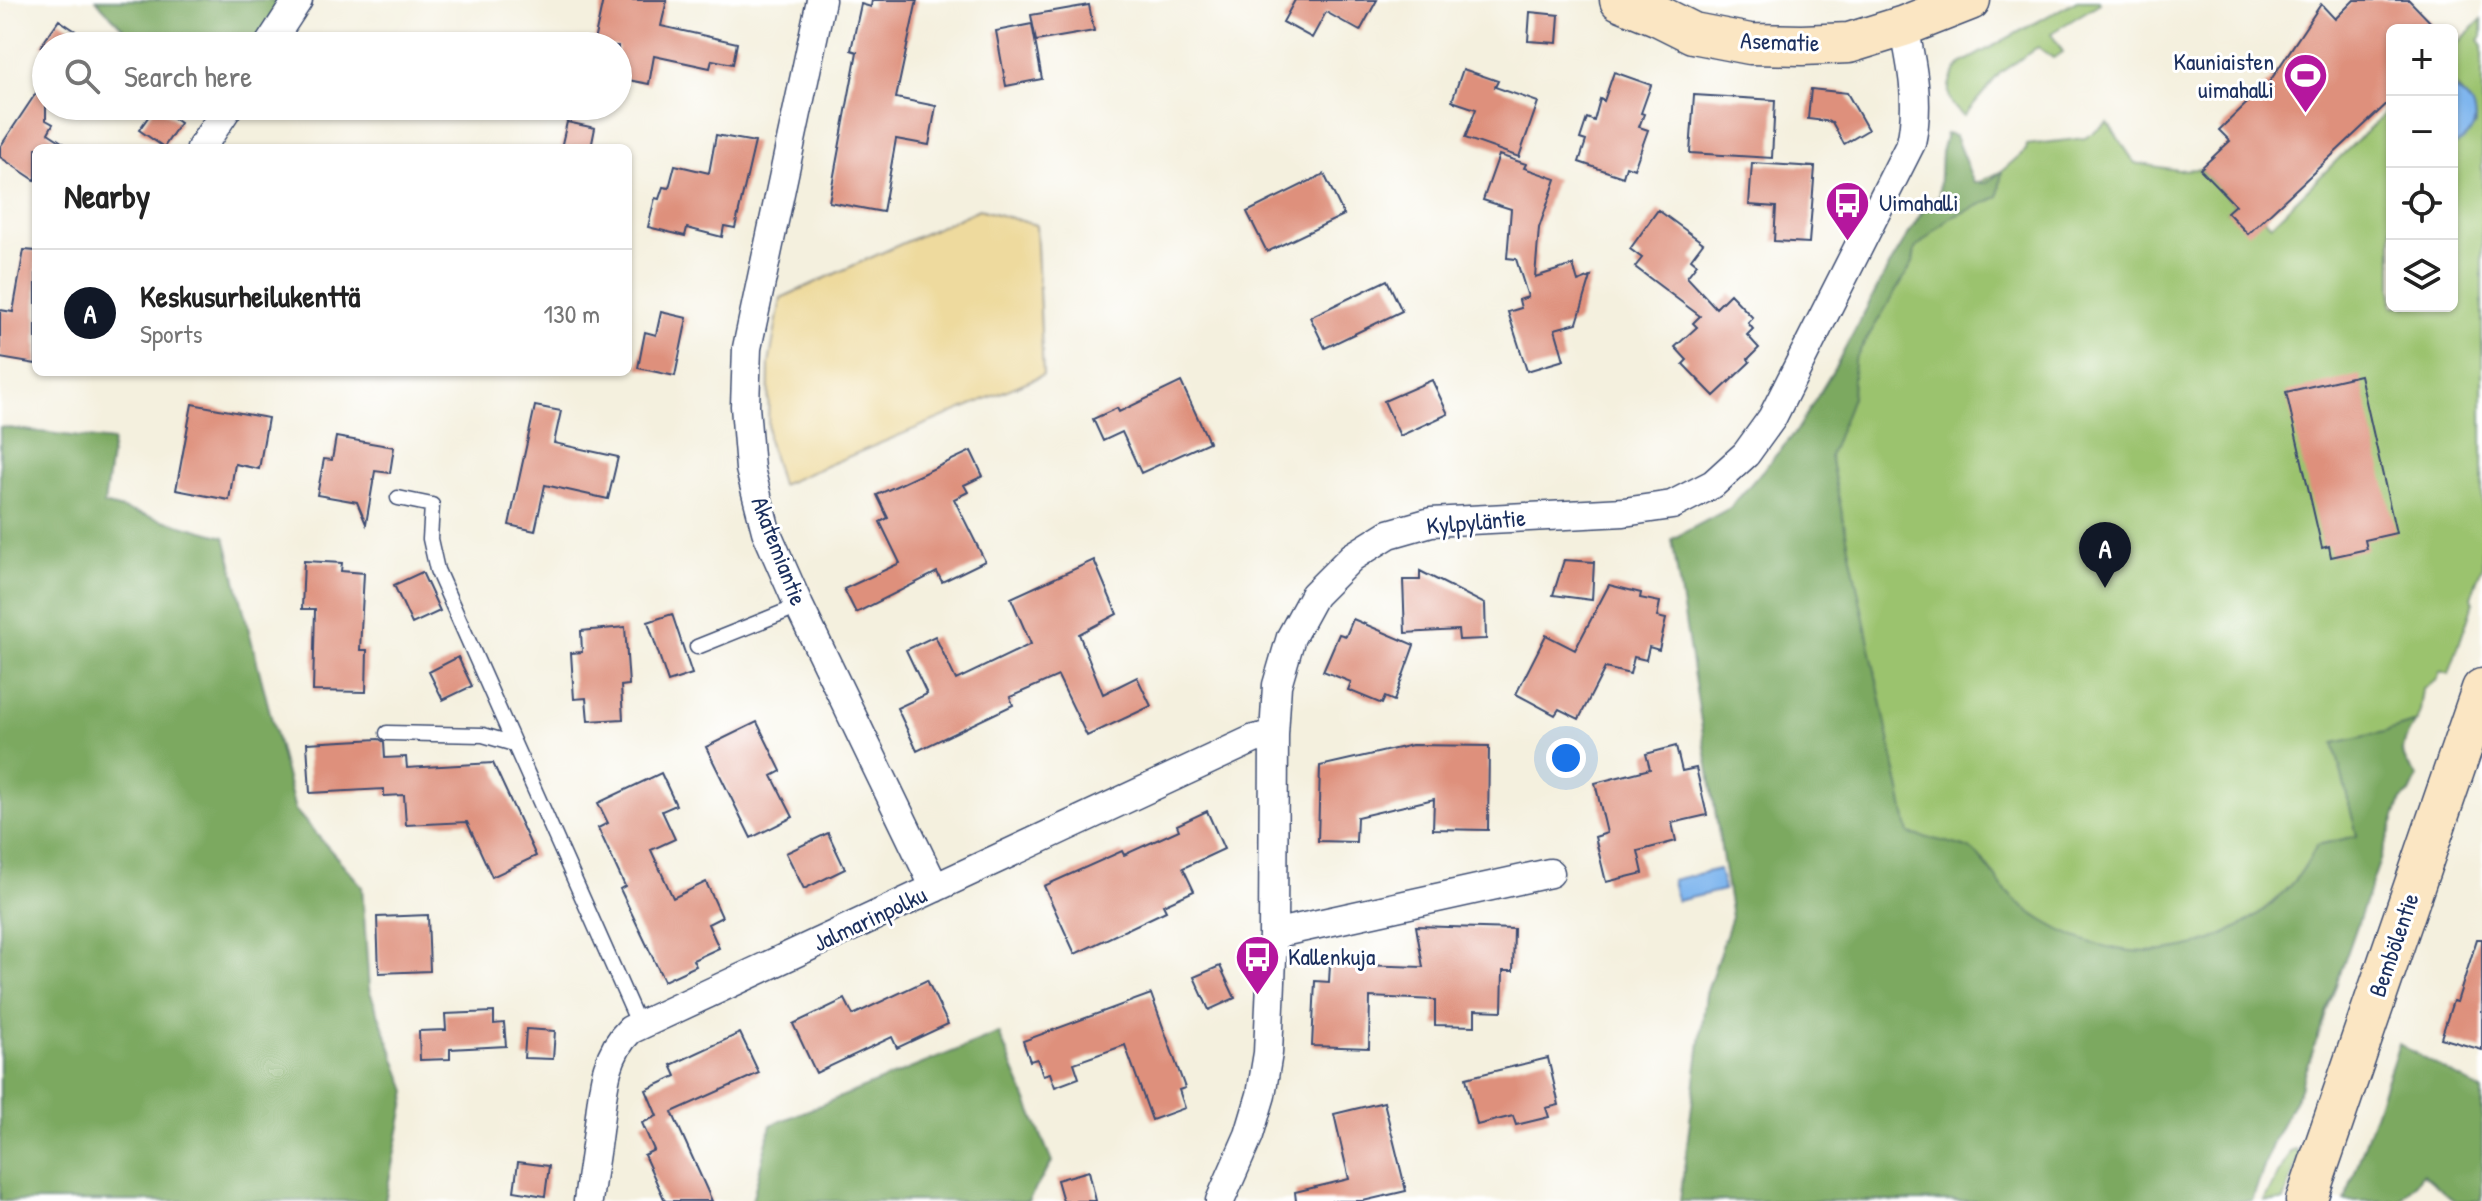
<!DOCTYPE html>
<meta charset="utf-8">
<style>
:root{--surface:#fff;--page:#f6f6f6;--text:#222;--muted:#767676;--line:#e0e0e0;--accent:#111827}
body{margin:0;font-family:"Patrick Hand",sans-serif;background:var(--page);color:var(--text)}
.controls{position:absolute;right:24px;top:24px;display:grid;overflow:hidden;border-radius:12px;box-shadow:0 2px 6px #0004}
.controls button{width:72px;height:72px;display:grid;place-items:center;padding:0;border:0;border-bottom:2px solid var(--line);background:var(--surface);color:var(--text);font:40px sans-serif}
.you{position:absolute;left:1566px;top:758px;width:28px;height:28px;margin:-20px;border:6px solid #fff;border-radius:50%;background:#1a73e8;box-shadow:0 0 0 12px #1a73e833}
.badge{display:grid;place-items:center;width:52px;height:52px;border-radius:50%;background:var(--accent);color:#fff;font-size:26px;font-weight:700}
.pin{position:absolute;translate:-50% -66px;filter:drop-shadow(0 2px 4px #0008)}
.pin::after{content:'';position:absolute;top:42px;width:28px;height:24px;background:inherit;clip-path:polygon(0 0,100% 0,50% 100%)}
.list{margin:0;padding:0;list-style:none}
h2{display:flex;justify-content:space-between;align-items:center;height:104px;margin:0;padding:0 32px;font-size:34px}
h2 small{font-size:26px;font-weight:400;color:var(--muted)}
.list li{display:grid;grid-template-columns:52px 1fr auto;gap:24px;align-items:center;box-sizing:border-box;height:128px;padding:0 32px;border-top:2px solid var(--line)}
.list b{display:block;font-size:30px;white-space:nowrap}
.list p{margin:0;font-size:26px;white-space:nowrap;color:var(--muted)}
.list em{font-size:26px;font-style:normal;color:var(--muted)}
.icon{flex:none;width:44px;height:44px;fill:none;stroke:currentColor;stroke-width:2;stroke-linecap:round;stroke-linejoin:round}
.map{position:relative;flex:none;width:2482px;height:1201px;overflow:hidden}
.search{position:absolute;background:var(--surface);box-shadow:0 2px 6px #0004;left:32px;top:32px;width:600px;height:88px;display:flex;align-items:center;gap:20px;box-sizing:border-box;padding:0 28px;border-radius:44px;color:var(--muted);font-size:30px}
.panel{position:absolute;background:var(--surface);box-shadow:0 2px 6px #0004;left:32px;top:144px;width:600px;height:232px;border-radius:12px}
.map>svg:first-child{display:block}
.green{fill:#9bc36e;stroke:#5b7966;stroke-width:2}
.forest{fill:#7ca961;stroke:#4c6c60;stroke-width:2}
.sand{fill:#eeda9e;stroke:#84847e;stroke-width:2}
.water{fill:#7fb6ee;stroke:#4d72a6;stroke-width:2}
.building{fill:#de907b}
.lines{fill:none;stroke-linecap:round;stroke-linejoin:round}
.lane-casing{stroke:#3c4c71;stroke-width:17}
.street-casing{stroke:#3c4c71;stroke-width:31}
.secondary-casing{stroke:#3c4c71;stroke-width:43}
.lane{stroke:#fff;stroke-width:14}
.street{stroke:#fff;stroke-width:28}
.secondary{stroke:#fbe6c3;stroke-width:40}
.labels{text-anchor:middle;stroke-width:6;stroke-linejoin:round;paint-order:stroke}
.street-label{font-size:24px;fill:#1b2f5e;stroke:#fff}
.poi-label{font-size:24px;fill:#1b2f5e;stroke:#fff;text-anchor:start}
</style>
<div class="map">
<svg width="2482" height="1201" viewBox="0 0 2482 1201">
<rect width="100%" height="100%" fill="#fff"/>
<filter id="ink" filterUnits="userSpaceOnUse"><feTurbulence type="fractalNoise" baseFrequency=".0125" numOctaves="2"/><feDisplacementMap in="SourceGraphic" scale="16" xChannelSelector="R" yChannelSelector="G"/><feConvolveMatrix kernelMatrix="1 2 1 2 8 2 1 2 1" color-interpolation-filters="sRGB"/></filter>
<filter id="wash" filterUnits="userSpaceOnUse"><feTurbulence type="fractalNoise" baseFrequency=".006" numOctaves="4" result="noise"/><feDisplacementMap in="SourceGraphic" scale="32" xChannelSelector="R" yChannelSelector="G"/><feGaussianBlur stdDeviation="1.8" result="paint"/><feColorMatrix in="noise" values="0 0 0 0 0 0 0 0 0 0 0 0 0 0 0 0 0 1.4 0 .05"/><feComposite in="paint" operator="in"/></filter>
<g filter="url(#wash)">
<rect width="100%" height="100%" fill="#f4f0de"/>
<path class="green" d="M 2077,0 L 2099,0 L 2100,3 L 2051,33 L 2063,52 L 2053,58 L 2038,47 L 2000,73 L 1964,116 C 1943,101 1945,81 1962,63 Z
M 2482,19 L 2482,36 L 2479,40 L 2482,44 L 2482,565 L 2471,598 L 2473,603 L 2449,674 L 2440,671 L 2437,680 L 2423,689 L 2420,711 L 2416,722 L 2395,729 L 2266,1129 L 1954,962 L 1808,632 L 1837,364 L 1888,268 L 1924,209 L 2002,171 L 2026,150 L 2027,145 L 2085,138 L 2108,123 L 2135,163 L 2177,170 L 2200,169 L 2235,205 L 2228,212 L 2264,218 L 2271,225 L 2387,111 L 2392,111 L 2392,306 L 2452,306 L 2452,146 L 2456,145 L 2475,125 C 2476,104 2465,97 2452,83 L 2452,49 Z
M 2295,1150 L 2299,1154 L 2284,1201 L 2264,1201 L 2290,1152 Z"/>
<path class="forest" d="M 96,0 L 287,0 L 257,46 L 140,46 Z
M 1946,134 L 1955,136 L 1974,183 L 1987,183 L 2002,171 L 1998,197 L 1948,219 L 1915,249 L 1913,263 L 1854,360 L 1852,397 L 1830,456 L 1909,834 C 1923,837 1964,844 1973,851 C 1986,861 1994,876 2004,889 C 2014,900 2029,912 2042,920 C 2131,975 2231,957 2298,876 C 2305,867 2311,856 2317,845 L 2357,836 L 2334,743 L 2384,732 L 2416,722 C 2401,743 2396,758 2418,776 L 2410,793 L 2401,800 L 2299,1091 L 2274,1139 L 2252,1201 L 1680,1201 L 1706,994 L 1732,917 L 1672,539 L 1730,508 L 1796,432 L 1837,364 L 1888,268 L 1924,209 L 1939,196 L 1941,152 Z
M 0,427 L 113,441 L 104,504 L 225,537 L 295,810 L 362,886 L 369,989 L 407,1091 L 385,1201 L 0,1201 Z
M 999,1033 L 1052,1162 L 1028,1201 L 752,1201 L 771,1125 Z
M 2399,1044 L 2482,1091 L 2482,1201 L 2454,1201 L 2423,1174 L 2400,1201 L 2345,1201 Z"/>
<path class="sand" d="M 979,209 L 1036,225 L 1043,375 L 781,485 L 768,439 L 769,364 L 781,298 Z"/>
<path class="water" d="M 2452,89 C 2482,100 2482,136 2452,146 Z
M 1719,869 L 1724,890 L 1677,901 L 1672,880 Z"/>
<g id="blocks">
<path class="building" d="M 603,0 L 667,0 L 661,26 L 737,43 L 733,64 L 712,60 L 710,68 L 654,56 L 649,84 L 618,78 L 618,46 L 593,46 Z
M 872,0 L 917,0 L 896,98 L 936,106 L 929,145 L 896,139 L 883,212 L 829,202 L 857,52 L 851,50 L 861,4 L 871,7 Z
M 1295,0 L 1377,0 L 1360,31 L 1326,12 L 1312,38 L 1283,22 Z
M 2354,0 L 2409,0 L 2438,30 L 2392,30 L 2392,99 L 2248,234 L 2227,212 L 2235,205 L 2200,169 L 2230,141 L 2219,130 L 2270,81 L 2321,4 L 2335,19 Z
M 1089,5 L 1094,31 L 1036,41 L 1031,15 Z
M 1530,12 L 1559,15 L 1557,43 L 1528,41 Z
M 59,20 L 98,46 L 41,46 Z
M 1032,24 L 1042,79 L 1006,86 L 996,31 Z
M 1463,69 L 1498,81 L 1495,87 L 1538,102 L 1519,157 L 1465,138 L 1476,109 L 1452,101 Z
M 1614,72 L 1651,85 L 1641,113 L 1644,114 L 1639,127 L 1648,130 L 1634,169 L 1626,166 L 1623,177 L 1579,162 L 1586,141 L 1580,139 L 1587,118 L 1594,121 L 1600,99 L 1604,101 Z
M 46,78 L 46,120 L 53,124 L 48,133 L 71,148 L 36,148 L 36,181 L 0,157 L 0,147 Z
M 1811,89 L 1847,93 L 1868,130 L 1844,144 L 1832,122 L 1808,119 Z
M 1694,95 L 1775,100 L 1772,158 L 1690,153 Z
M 156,106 L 180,123 L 164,147 L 139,130 Z
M 567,122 L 595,128 L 591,148 L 561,148 Z
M 716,135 L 755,142 L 735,228 L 724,226 L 722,237 L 687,228 L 685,236 L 648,227 L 655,198 L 659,199 L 663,187 L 669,188 L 675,165 L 709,173 Z
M 1499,155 L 1526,164 L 1524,168 L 1556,179 L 1539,228 L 1535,277 L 1573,265 L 1578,282 L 1591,277 L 1577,323 L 1555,329 L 1564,360 L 1527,371 L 1508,312 L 1521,308 L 1519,300 L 1528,297 L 1516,259 L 1507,258 L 1511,209 L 1483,200 Z
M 1752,163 L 1815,167 L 1809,243 L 1774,241 L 1776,207 L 1749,205 Z
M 1324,174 L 1344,215 L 1267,252 L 1247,212 Z
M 1658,210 L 1703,243 L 1691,259 L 1697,264 L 1687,277 L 1716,308 L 1730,294 L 1753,318 L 1748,323 L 1753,329 L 1747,335 L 1759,348 L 1748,359 L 1750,362 L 1714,396 L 1683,364 L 1687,360 L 1675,347 L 1697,327 L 1693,323 L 1700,316 L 1635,267 L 1642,258 L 1630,249 Z
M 24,250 L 36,251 L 36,364 L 0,358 L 0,310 L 13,312 Z
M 1387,280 L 1402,311 L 1325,348 L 1310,317 Z
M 661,312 L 687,318 L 675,376 L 638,368 L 645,332 L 656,335 Z
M 2360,375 L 2396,533 L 2365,540 L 2367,549 L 2331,557 L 2329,546 L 2322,548 L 2286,392 Z
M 1432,380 L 1448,414 L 1400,436 L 1384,401 Z
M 1181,382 L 1209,442 L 1141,473 L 1122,432 L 1103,441 L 1093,419 L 1117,408 L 1119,412 Z
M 192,404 L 268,418 L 259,469 L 235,464 L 229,500 L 176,490 Z
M 535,406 L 561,411 L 554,443 L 618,457 L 608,499 L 545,485 L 535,531 L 509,525 Z
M 336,437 L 394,447 L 390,473 L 375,471 L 366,524 L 357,502 L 317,495 L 324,459 L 332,460 Z
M 971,451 L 983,476 L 964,485 L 968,492 L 954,499 L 985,561 L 942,582 L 937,572 L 856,613 L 844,589 L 900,563 L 880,522 L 888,518 L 877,495 Z
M 1094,560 L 1117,614 L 1079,634 L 1103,694 L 1137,677 L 1151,706 L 1087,736 L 1058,676 L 1010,697 L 1013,705 L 917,751 L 897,708 L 927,694 L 906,650 L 935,636 L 956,680 L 1031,644 L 1011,598 Z
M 1564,560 L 1594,562 L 1592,600 L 1553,595 Z
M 304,561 L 342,563 L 341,571 L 364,573 L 360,650 L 367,650 L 366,692 L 313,691 L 315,609 L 302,609 Z
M 1420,571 L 1485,604 L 1486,639 L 1459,640 L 1458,630 L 1405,633 L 1403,580 L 1420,580 Z
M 422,572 L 440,611 L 412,624 L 394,585 Z
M 1609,585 L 1641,593 L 1640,598 L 1660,602 L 1657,617 L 1666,619 L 1659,650 L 1649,647 L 1646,660 L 1634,657 L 1630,674 L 1605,668 L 1579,719 L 1559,709 L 1555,715 L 1516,694 L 1546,635 L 1575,650 Z
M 672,614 L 692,674 L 668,682 L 648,622 Z
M 1353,619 L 1414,645 L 1394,701 L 1385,697 L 1382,704 L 1348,690 L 1351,682 L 1323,671 L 1339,634 L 1346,636 Z
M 625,627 L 629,685 L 621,686 L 623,719 L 588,721 L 586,698 L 574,699 L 571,653 L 582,652 L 581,631 Z
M 458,657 L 472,686 L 443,700 L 429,672 Z
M 757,722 L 781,771 L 772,776 L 793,817 L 751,838 L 706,747 Z
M 379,739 L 384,742 L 385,758 L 406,757 L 407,768 L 493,763 L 536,856 L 492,877 L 467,822 L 406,825 L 404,795 L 384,796 L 384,789 L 310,793 L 307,743 Z
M 1412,745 L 1489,746 L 1488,830 L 1433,829 L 1434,799 L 1357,817 L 1356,842 L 1318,841 L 1320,766 Z
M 1676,746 L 1682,771 L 1696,768 L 1707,815 L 1672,823 L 1676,841 L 1638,851 L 1643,873 L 1606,882 L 1595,837 L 1607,833 L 1595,783 L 1650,769 L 1646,754 Z
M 661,773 L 676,805 L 662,811 L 675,839 L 651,850 L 673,898 L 706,882 L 722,917 L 708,924 L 719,948 L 693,960 L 696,966 L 664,981 L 620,889 L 625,886 L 598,828 L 608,823 L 598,803 Z
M 1207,811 L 1224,849 L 1183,868 L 1194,891 L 1163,905 L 1166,911 L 1075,954 L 1044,886 L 1122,851 L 1124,855 L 1179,830 L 1177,825 Z
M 828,833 L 845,869 L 804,889 L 786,853 Z
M 428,915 L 430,971 L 379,973 L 377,917 Z
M 1416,926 L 1514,929 L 1513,971 L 1503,971 L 1502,1011 L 1475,1010 L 1475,1026 L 1435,1025 L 1435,1000 L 1370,997 L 1369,1048 L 1312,1046 L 1315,981 L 1329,982 L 1330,964 L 1423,967 Z
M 2477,939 L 2482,939 L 2482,1050 L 2441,1038 L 2453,1001 L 2457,1002 Z
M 1220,966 L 1235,998 L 1209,1010 L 1194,977 Z
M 927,980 L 948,1024 L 897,1048 L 892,1037 L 816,1073 L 793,1024 L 845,999 L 853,1015 Z
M 1151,994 L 1185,1088 L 1179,1090 L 1185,1108 L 1152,1120 L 1125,1045 L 1074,1063 L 1079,1078 L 1055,1087 L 1050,1073 L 1043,1075 L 1037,1059 L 1030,1061 L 1023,1041 Z
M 494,1012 L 494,1024 L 504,1023 L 506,1046 L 450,1049 L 450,1059 L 420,1060 L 419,1031 L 446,1030 L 445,1014 Z
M 526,1029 L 555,1031 L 553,1059 L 524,1058 Z
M 740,1033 L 759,1073 L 672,1112 L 712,1201 L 665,1201 L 644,1155 L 654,1150 L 642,1123 L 657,1116 L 646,1090 L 676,1076 L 671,1065 Z
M 1548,1058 L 1559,1105 L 1546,1108 L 1549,1117 L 1516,1125 L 1513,1116 L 1477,1125 L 1466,1078 Z
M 1384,1102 L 1406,1191 L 1363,1201 L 1296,1201 L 1295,1192 L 1349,1179 L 1334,1114 Z
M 518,1162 L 549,1166 L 545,1196 L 514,1191 Z
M 1089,1171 L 1096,1201 L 1063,1201 L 1057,1180 Z"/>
</g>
</g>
<g filter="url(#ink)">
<use href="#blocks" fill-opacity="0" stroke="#3c4c71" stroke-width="2"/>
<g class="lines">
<defs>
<path id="lane" d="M 398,498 L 432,505 L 430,539 L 437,570 L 639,1025
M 697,647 L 799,606
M 387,733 L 483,735 L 514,744"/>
<path id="street" d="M 821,0 L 747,348 L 745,406 L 750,469 L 766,531 L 799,606 L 935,888
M 268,46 L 298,0
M 201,148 L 229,106
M 1273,934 L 1550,873
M 588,1201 C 591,1178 595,1155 598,1131 C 603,1096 602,1057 630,1030 L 1254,739 L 1274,735
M 1220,1201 L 1249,1135 L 1261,1095 L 1268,1053 L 1273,934 L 1274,735 L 1277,685 L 1291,637 L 1314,595 L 1352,557 L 1389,534 L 1431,522 L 1624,512 L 1672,505 L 1713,484 L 1746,454 L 1772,418 L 1911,143 C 1920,103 1912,65 1904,26"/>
<path id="secondary" d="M 1620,0 L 1659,16 L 1693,33 L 1750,44 L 1802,45 L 1849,43 L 1904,26 L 1970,0
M 2306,1201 L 2482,689"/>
</defs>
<use href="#lane" class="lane-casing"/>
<use href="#street" class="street-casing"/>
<use href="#secondary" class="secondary-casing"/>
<use href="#lane" class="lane"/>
<use href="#street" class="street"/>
<use href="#secondary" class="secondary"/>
</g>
</g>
<defs>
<symbol id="stadium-pin" viewBox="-11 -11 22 30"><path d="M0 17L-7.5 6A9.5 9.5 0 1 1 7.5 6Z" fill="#b5179e" stroke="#fff"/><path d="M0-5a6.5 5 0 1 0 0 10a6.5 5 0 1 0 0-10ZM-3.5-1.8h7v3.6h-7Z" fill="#fff"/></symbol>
<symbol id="bus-pin" viewBox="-11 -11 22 30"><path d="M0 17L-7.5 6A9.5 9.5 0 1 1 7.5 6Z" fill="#b5179e" stroke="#fff"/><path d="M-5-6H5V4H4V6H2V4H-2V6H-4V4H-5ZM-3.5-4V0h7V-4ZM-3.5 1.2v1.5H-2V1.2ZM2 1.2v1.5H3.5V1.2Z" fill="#fff"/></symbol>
</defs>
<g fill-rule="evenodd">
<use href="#stadium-pin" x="2280" y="50" width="51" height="69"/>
<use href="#bus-pin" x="1822" y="178" width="51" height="69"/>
<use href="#bus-pin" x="1232" y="932" width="51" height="69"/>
</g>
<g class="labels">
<g class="street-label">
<text transform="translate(1780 42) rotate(2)" y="8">Asematie</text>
<text transform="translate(1476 522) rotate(-5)" y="8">Kylpyläntie</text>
<text transform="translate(779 551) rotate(69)" y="8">Akatemiantie</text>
<text transform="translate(870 919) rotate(-25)" y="8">Jalmarinpolku</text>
<text transform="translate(2394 945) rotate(-71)" y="8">Bembölentie</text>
</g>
<g class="poi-label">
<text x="2274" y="70" text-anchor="end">Kauniaisten<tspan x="2274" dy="28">uimahalli</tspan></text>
<text x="1879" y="211">Uimahalli</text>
<text x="1288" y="965">Kallenkuja</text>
</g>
</g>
</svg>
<div class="controls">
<button>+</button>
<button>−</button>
<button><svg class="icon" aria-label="locate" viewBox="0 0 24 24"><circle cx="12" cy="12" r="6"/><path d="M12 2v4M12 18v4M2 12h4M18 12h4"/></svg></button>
<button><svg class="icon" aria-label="layers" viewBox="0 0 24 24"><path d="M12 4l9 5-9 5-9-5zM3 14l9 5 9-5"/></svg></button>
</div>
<div class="you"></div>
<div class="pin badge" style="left:2105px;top:588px">A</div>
<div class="search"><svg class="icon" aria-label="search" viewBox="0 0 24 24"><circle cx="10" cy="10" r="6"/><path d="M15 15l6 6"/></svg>Search here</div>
<section class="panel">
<h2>Nearby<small></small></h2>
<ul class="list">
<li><span class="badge">A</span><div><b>Keskusurheilukenttä</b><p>Sports</p></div><em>130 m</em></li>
</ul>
</section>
</div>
